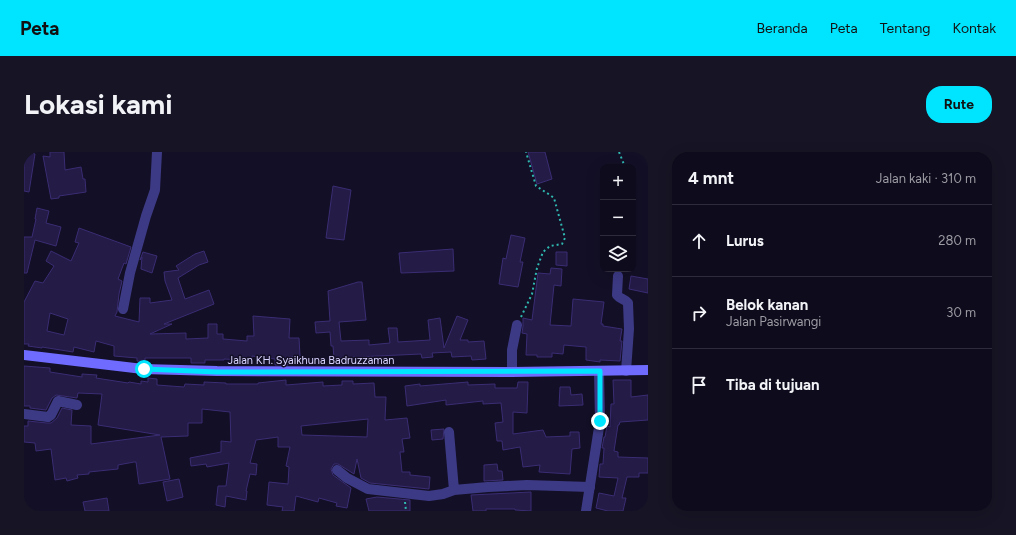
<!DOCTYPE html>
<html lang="id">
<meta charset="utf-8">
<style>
:root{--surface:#0e0b1c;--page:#171425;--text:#f1f3f6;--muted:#9b9ba3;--line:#2e2b3b;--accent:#00e5ff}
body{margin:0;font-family:Figtree,sans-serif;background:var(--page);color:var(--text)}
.controls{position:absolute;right:12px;top:12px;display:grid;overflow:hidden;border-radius:8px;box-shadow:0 4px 16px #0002}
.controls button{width:36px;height:36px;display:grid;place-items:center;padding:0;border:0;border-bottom:1px solid var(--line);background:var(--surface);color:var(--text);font:20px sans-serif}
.stop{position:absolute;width:12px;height:12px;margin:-9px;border:3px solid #00e5ff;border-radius:50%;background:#fff}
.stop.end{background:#00e5ff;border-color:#fff;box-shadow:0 1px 4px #0008}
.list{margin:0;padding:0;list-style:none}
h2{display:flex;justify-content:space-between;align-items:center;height:52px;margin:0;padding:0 16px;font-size:17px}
h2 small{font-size:13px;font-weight:400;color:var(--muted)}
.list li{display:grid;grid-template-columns:26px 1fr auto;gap:12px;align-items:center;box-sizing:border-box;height:72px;padding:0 16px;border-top:1px solid var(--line)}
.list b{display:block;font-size:15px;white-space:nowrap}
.list p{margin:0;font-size:13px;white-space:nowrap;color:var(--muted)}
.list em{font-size:13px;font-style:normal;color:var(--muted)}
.icon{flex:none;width:22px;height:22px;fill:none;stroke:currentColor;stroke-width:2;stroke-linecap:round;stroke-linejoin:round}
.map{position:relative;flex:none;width:624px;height:359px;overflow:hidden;border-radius:16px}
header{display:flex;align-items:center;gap:24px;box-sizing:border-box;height:56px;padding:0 20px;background:var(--accent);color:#111}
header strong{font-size:19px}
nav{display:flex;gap:22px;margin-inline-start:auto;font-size:14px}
.intro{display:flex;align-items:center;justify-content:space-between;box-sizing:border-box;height:96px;padding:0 24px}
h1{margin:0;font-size:28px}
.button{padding:10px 18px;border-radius:16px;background:var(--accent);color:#111;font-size:14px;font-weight:700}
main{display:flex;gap:24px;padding:0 24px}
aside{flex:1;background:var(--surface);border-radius:16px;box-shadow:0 4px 16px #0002}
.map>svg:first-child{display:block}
.building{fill:#241b47;stroke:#3b2d73;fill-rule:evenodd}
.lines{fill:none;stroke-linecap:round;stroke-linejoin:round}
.path{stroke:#2fb8b0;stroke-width:2;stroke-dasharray:2 3;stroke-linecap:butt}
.minor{stroke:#3d3a85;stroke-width:10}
.tertiary{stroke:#3d3a85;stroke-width:10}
.secondary{stroke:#6f6bff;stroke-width:10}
.route{stroke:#00e5ff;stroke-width:5}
.labels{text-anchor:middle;stroke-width:3;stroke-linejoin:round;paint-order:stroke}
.street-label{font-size:11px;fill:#d9d4ff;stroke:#130f26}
</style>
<header>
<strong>Peta</strong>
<nav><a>Beranda</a><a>Peta</a><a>Tentang</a><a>Kontak</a></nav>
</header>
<div class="intro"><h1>Lokasi kami</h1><a class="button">Rute</a></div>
<main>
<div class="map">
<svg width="624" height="359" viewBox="0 0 624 359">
<rect width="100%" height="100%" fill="#130f26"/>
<path class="building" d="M 3,0 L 11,2 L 5,40 L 0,39 L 0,12 Z
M 26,0 L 40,0 L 41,18 L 57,15 L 59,27 L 61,27 L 62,40 L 35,44 L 35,46 L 27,47 L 19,4 L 26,5 Z
M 504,0 L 521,0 L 528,27 L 513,32 Z
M 309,34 L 327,38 L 320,88 L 302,86 Z
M 13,56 L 25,59 L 22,71 L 37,75 L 32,94 L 11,88 L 3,121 L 0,121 L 0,85 L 8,85 L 12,67 L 11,67 Z
M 55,76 L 107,95 L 102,112 L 100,111 L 94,127 L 98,129 L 95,142 L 93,160 L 91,164 L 115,170 L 116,146 L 126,146 L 126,151 L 148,148 L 141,129 L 140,120 L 155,118 L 152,114 L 171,102 L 180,99 L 184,110 L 175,113 L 154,126 L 161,147 L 185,138 L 190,152 L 140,172 L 148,172 L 126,182 L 162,181 L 162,187 L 184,186 L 184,172 L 193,172 L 193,182 L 199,182 L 199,187 L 223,189 L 223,184 L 230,184 L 229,164 L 266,167 L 265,186 L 275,186 L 276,204 L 264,205 L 264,213 L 251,213 L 251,207 L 228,204 L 228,206 L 219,205 L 219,208 L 200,207 L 200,208 L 181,208 L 181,211 L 167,211 L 167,206 L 121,206 L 121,210 L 113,209 L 113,206 L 90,204 L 90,194 L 72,189 L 70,200 L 50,195 L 49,200 L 18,195 L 18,196 L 4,194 L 5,192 L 0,192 L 0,150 L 11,129 L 19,131 L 30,114 L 22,109 L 27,99 L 47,109 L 55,91 L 51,90 ZM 26,161 L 44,167 L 40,183 L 23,179 Z
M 487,83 L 501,86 L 496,110 L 499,110 L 494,135 L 475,132 L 479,106 L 482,107 Z
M 429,97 L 430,119 L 377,121 L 375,101 Z
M 119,100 L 133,104 L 128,121 L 117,117 L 118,105 L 116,108 Z
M 532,100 L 543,100 L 543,114 L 532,113 Z
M 527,116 L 538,117 L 537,134 L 530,133 L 526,173 L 547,174 L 549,147 L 580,150 L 577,172 L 579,172 L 579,174 L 598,177 L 596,189 L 598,189 L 596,209 L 576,208 L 576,210 L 562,208 L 562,195 L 540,193 L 539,202 L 528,201 L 528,205 L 513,205 L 513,203 L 502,203 L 503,182 L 498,181 L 499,174 L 499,166 L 508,168 L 514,121 L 526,122 Z
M 607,124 L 624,127 L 624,141 L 605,137 Z
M 334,130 L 338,130 L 342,168 L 315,170 L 317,189 L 345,188 L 345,193 L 366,191 L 364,176 L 373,176 L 374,190 L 406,188 L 404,168 L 416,166 L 420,196 L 433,164 L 444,168 L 436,188 L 444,188 L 444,190 L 460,189 L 462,207 L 448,208 L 447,204 L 428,205 L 427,200 L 408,201 L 409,205 L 398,206 L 397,202 L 310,206 L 309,194 L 307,194 L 306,180 L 292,181 L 291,170 L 306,169 L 304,139 Z
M 0,214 L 26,216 L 26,220 L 58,225 L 58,222 L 73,223 L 72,226 L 104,231 L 105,230 L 117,232 L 117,229 L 124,230 L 124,226 L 133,227 L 133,233 L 160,235 L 161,232 L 180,233 L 180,230 L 202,231 L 202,232 L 234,232 L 234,231 L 262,228 L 262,233 L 299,230 L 299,234 L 318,233 L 318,229 L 329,229 L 329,232 L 350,231 L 351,245 L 362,245 L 361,268 L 383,266 L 386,286 L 378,287 L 380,300 L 376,300 L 378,320 L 386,320 L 386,323 L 406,325 L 405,337 L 346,331 L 337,326 L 333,307 L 330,322 L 314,312 L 310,312 L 307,317 L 309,323 L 327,336 L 323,356 L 312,354 L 313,351 L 295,346 L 294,350 L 272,344 L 270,359 L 258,359 L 259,355 L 243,353 L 245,330 L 264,332 L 265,315 L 262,314 L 266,295 L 254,295 L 254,285 L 232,288 L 226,311 L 233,312 L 232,323 L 226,322 L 222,339 L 223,339 L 222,348 L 202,344 L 201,355 L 192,353 L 194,334 L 202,334 L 205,311 L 183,315 L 182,312 L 167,314 L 166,306 L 197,300 L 197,289 L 207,290 L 206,260 L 178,257 L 178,271 L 164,271 L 164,284 L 137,285 L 146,327 L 115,332 L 112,310 L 110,310 L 94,313 L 94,317 L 65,320 L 65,322 L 53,323 L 54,326 L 43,329 L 42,326 L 31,328 L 27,297 L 12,299 L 11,291 L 0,290 L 0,274 L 4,274 L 4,269 L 23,271 L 27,271 L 33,266 L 38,256 L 48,258 L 47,273 L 67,274 L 67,292 L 136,283 L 74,273 L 78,242 L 54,241 L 53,246 L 32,243 L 28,246 L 22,258 L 6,256 L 6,254 L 0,254 ZM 344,267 L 343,285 L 278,283 L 277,274 Z
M 589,228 L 607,228 L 607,245 L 624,243 L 624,268 L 596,270 L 595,273 L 594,273 L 590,299 L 594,300 L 594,305 L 624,306 L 624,321 L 615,321 L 615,325 L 603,325 L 598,346 L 602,346 L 599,359 L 584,359 L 572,356 L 575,341 L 590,344 L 594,326 L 575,325 L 576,312 L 579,312 L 580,296 L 578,296 L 580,285 L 581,285 L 583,274 L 586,275 L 587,252 L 590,252 Z
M 444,230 L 444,233 L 471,232 L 471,236 L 493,236 L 494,230 L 504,230 L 503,261 L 489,260 L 489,282 L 519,278 L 522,285 L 546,284 L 546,280 L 555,280 L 556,296 L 548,297 L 546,322 L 515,320 L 516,313 L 499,315 L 496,295 L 479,298 L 478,289 L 473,289 L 471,271 L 479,270 L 477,251 L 459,252 L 459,249 L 422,253 L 422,248 L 383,254 L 381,234 L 396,232 L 396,234 Z
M 536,235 L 546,235 L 547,243 L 558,242 L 559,253 L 535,254 Z
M 420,277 L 419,287 L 408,288 L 407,278 Z
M 473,312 L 474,319 L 478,319 L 479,328 L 460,329 L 460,313 Z
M 155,327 L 159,345 L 143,349 L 139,330 Z
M 507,340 L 507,359 L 491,358 L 491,357 L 462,357 L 462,359 L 449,359 L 447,343 Z
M 353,345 L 386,348 L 386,359 L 345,359 L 342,347 Z
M 83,346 L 85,359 L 61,359 L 59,350 Z"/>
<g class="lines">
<path class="path" d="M 595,0 L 601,15
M 497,165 L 508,142 L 513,116 L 519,100 L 526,94 L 538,92 L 541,86 L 530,46 L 526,43 L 512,34 L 502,0
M 381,350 L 382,359"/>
<path class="minor" d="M 594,124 L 593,143 C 596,147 601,147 604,151 L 605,177 L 602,219
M 99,157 L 106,121 L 122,64 L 131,38 L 133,0
M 488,220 L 488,198 L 493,173
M 0,262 L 24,265 L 27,263 L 34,249 L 53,253
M 425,280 L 430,338
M 313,318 L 323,326 L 344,337 L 405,344 L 419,342 L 430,338 L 464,335 L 503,333 L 566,335"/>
<path class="tertiary" d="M 562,359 L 576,269 L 575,219"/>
<path class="secondary" d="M 0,203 L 119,217 L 193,219 L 488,220 L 624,218"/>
</g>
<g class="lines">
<path class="route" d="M 120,217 L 193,220 L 576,219 L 576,269"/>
</g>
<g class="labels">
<g class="street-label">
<text x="287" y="212">Jalan KH. Syaikhuna Badruzzaman</text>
</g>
</g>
</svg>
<div class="controls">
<button>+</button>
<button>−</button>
<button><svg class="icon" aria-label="layers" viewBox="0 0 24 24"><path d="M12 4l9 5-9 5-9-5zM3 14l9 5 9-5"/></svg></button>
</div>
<div class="stop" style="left:120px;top:217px"></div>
<div class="stop end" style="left:576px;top:269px"></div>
</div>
<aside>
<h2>4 mnt<small>Jalan kaki · 310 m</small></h2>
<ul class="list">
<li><svg class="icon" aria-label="ahead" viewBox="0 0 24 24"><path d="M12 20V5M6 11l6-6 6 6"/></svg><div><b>Lurus</b></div><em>280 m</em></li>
<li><svg class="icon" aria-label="right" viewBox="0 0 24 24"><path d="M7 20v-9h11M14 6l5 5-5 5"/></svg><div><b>Belok kanan</b><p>Jalan Pasirwangi</p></div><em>30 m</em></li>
<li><svg class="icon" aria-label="arrive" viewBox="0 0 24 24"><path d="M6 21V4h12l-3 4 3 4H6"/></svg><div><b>Tiba di tujuan</b></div></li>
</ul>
</aside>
</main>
